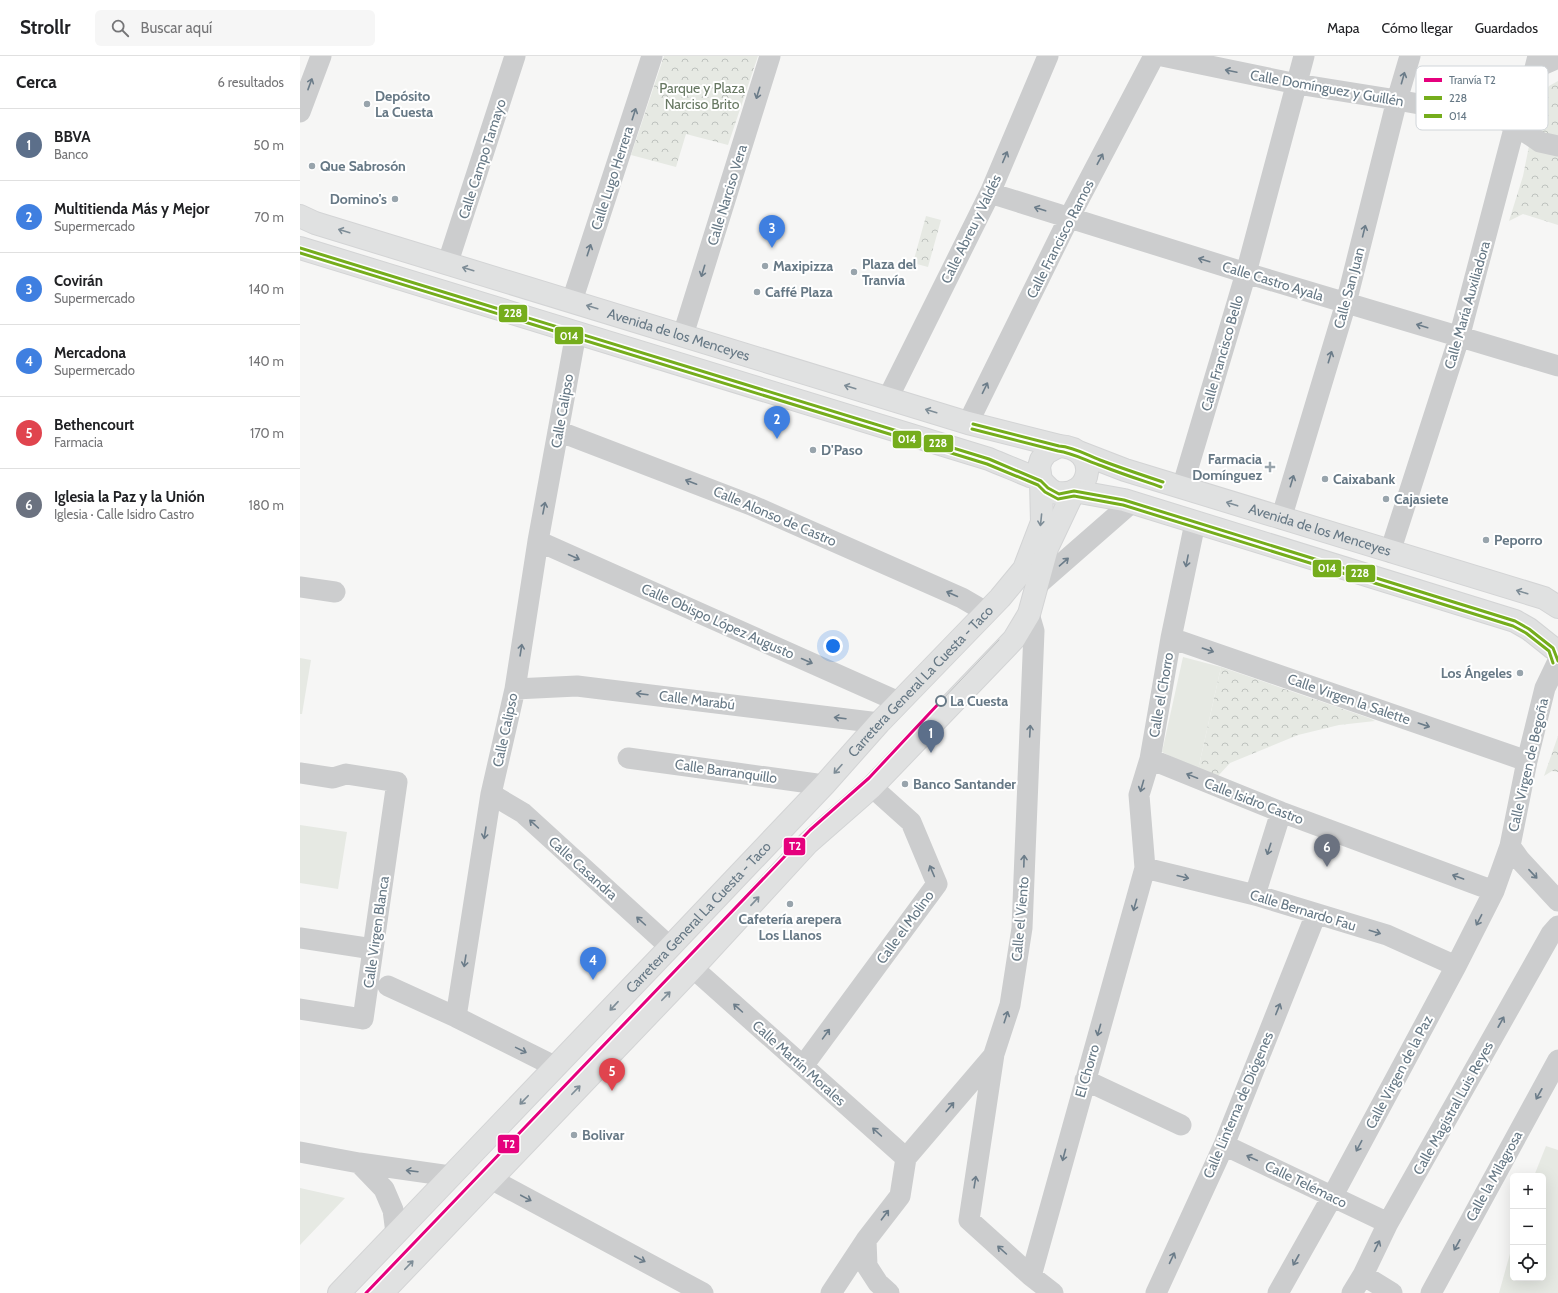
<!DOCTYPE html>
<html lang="es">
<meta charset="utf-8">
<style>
:root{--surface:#fff;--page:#f6f6f6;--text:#202124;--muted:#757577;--line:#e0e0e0;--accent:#db2777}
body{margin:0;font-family:Cabin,sans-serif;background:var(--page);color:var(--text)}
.controls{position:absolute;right:12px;bottom:12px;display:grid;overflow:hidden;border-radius:6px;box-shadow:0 4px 16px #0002}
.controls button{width:36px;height:36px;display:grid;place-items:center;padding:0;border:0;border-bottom:1px solid var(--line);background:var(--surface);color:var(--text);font:20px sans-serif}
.you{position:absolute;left:533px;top:590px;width:14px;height:14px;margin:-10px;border:3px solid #fff;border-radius:50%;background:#1a73e8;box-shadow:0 0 0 6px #1a73e833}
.badge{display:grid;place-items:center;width:26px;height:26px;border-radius:50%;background:var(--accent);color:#fff;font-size:13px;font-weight:700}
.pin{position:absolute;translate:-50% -33px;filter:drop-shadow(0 1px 2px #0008)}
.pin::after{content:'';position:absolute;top:21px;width:14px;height:12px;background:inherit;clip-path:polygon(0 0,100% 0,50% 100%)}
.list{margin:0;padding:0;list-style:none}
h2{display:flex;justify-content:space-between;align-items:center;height:52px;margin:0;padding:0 16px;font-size:17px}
h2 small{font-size:13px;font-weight:400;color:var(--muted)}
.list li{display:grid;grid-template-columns:26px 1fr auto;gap:12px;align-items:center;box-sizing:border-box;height:72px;padding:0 16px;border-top:1px solid var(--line)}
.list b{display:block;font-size:15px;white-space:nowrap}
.list p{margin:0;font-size:13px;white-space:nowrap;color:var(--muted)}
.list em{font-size:13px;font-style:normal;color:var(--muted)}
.icon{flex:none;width:22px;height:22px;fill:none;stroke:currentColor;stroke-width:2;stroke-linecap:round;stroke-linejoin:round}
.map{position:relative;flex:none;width:1258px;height:1237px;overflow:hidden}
header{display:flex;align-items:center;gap:24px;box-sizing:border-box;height:56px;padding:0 20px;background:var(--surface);border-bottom:1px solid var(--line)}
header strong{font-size:19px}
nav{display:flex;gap:22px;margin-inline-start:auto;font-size:14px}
.search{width:280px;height:36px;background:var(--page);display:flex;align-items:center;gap:10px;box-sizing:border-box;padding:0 14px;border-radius:6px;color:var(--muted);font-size:15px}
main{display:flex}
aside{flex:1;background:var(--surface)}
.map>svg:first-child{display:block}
.green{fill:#e6e9e3}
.park{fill:url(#park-crowns)}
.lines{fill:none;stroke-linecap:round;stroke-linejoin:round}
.secondary-casing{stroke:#d3d4d5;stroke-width:24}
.minor{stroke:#cccdce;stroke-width:21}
.secondary{stroke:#e0e1e1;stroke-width:22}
.tram{stroke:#c2c4c5;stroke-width:1}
.bus-1-casing{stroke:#fff;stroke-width:6}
.bus-2-casing{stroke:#fff;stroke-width:6}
.bus-1{stroke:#75ad1c;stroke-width:3}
.bus-2{stroke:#75ad1c;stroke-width:3}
.tram-1-casing{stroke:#fff;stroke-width:6}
.tram-1{stroke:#e5007d;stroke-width:3}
.oneway{stroke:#6b7c89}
.oneway2{stroke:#7e8d97}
.poi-dot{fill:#98a4ac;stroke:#fff;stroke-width:1.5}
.stop-dot{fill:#fff;stroke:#667885;stroke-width:2}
.labels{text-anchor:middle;stroke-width:4;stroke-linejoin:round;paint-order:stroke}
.park-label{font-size:14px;fill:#667761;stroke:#fff}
.street-label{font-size:14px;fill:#667885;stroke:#fff}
.poi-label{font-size:14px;font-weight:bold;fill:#667885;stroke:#fff;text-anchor:start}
.stop-label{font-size:14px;font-weight:bold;fill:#667885;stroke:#fff;text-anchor:start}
.key{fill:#fff;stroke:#d1d6da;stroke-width:1}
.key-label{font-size:11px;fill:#667885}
.line-badge{stroke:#fff;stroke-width:1.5}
.badge-label{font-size:11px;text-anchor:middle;font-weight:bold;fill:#fff}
</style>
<header>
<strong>Strollr</strong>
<div class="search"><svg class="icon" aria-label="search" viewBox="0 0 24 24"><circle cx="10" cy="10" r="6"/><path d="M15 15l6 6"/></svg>Buscar aquí</div>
<nav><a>Mapa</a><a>Cómo llegar</a><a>Guardados</a></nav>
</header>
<main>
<aside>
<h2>Cerca<small>6 resultados</small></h2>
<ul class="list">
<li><span class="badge" style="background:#5c6f8a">1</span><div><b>BBVA</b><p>Banco</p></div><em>50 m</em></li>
<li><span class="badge" style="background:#3f7fe0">2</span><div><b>Multitienda Más y Mejor</b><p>Supermercado</p></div><em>70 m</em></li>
<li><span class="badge" style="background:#3f7fe0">3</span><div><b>Covirán</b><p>Supermercado</p></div><em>140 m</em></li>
<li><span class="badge" style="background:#3f7fe0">4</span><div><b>Mercadona</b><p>Supermercado</p></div><em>140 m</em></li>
<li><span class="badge" style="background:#e0444e">5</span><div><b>Bethencourt</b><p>Farmacia</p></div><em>170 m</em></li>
<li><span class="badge" style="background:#6b7280">6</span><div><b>Iglesia la Paz y la Unión</b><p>Iglesia · Calle Isidro Castro</p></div><em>180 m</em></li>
</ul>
</aside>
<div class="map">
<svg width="1258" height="1237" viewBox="0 0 1258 1237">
<defs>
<pattern id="park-crowns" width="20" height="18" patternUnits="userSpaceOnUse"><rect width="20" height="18" fill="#e6e9e3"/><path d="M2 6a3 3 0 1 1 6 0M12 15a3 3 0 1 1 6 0" fill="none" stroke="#bec2be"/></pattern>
</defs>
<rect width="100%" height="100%" fill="#f6f6f5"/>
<path class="green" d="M 883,601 L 921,611 L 898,714 L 862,696 Z
M 0,602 L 11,604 L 2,658 L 0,658 Z
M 0,769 L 47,776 L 38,833 L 0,827 Z
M 1246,1090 L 1258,1094 L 1258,1237 L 1199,1237 L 1213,1187 L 1213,1222 L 1243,1222 L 1243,1120 L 1234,1120 Z
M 0,1132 L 45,1142 L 0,1189 Z"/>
<path class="park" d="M 364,0 L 458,0 L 428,89 L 386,78 L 376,111 L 331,99 Z
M 1258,25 L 1258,169 L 1223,158 L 1209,165 L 1223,120 L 1234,65 L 1241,42 L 1249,30 Z
M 626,160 L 641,164 L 628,211 L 613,207 Z
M 921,611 L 1069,662 L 1075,665 L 1039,669 L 998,679 L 930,707 L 918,720 L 898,714 Z
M 1258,680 L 1258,716 L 1252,715 L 1244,720 Z"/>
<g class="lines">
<defs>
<g id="secondary">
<path id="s1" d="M 0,160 L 15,167 L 668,367 L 759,390 C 801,392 792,442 758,437 C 749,436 747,429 741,425 C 738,422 733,421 730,420 C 716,414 703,409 689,403 L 0,192"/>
<path id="s2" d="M 781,397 L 825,414 L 1244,542 L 1258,551"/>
<path d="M 774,435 L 824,444 L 1215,565 L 1229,573 L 1253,592"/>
<path id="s3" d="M 39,1237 L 370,891 L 524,729 L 579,667 L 700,542 L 724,513 L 742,466 L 741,425 L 739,411 L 741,404 L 746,397 L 759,390"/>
<path d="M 82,1237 L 393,912 L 508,787 L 572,731 L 714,583 L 729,558 L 747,492 L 774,435"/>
</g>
</defs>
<use href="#secondary" class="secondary-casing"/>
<path class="minor" d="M 862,0 L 997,28 L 1097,44 L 1202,63 L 1215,69 L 1240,86 L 1258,90
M 1235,12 L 1258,2
M 0,56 L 21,0
M 690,137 L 946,217 L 1258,310
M 148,206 L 215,0
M 272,245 L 352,0
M 383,279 L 470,0
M 588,342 L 690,137 L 748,0
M 668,367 L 769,162 L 854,0
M 258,375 L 451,449 L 662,542 L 686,556
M 882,432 L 946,217 L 1004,0
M 981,463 L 1046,247 L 1097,44 L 1110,0
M 238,485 L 599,646
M 1090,496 L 1159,282 L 1215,69 L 1235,12 L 1238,0
M 0,531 L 35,536
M 735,531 L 831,447
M 729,558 L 734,575 L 722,872 L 710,949 L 694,998 L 669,1164 L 731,1220 L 753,1237
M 871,582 L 1227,705
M 215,633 L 277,630 L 579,667
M 328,702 L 524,729
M 850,703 L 981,756 L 1194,835
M 0,717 L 33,722 L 46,718 L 97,726 L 63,963 L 0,953
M 191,738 L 223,757 L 370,891
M 1210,790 L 1220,804 L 1258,845
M 845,812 L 955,839 L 1087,879 L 1156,910
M 955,839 L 981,756
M 0,882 L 73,893
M 393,912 L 606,1102
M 88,930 L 156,961
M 503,1010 L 637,828 L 611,766 L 572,731
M 256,1011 L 156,961 L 191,738 L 215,633 L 238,485 L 276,277
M 785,1024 L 881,1069
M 924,1089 L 1088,1167
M 0,1096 L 59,1107 L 150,1120
M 59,1107 L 84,1133 L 93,1154 L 96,1177
M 191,1123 L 403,1237
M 566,1184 L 567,1210 L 578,1227 L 589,1237
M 1063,1219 L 1092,1237
M 731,1220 L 845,812 L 839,739 L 850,703 L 871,582 L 895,467
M 531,1237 L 566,1184 L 600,1140 L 606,1102 L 694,999
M 856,1237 L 924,1089 L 1016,858
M 978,1237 L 1032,1141 L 1156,910 L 1194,835 L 1210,790 L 1227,705 L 1245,632 L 1258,605
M 1052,1237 L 1063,1219 L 1088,1167 L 1251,878 L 1258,870
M 1131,1237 L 1258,1004"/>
<use href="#secondary" class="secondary"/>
<path class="tram" d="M 641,645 L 699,584"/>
<defs>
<path id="bus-1" d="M 0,192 L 689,403 L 741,425 L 748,432 L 759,438 L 774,435 L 824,444 L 1215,565 L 1229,573 L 1253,592 L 1258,605
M 673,368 L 759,390 C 774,391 787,399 800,404 C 821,412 842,419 863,426"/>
<path id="bus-2" d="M 0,197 L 687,408 L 738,429 L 745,436 L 758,443 L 774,440 L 823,449 L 1213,570 L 1226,577 L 1249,595 L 1253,607
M 672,373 L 758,395 C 773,397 787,405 802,410 C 822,418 841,424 861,431"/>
</defs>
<use href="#bus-1" class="bus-1-casing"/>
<use href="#bus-2" class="bus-2-casing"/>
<use href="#bus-1" class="bus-1"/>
<use href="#bus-2" class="bus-2"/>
<defs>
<path id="tram-1" d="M 66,1237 L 510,774 L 569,722 L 641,645"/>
</defs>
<use href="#tram-1" class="tram-1-casing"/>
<use href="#tram-1" class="tram-1"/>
</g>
<defs><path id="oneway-shaft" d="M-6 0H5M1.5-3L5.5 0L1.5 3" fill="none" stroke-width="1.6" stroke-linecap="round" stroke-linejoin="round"/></defs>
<g class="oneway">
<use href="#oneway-shaft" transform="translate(931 15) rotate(-168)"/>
<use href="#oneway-shaft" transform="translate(1103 22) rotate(-74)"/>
<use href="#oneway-shaft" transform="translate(10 28) rotate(-70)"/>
<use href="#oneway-shaft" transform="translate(458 37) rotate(107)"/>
<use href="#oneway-shaft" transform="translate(334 58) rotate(-72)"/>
<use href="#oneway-shaft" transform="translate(705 101) rotate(-67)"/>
<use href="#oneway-shaft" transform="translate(800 103) rotate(-62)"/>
<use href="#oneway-shaft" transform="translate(740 153) rotate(-162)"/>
<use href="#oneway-shaft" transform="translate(1064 175) rotate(-76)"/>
<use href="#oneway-shaft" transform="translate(289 194) rotate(-72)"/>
<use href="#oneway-shaft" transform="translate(904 204) rotate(-163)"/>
<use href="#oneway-shaft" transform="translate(403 215) rotate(107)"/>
<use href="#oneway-shaft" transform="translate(1122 270) rotate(-163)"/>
<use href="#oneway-shaft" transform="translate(1030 301) rotate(-73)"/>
<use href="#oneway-shaft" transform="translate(685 332) rotate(-64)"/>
<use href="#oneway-shaft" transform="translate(992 425) rotate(-73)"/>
<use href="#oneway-shaft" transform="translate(391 426) rotate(-159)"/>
<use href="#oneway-shaft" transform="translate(244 452) rotate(-79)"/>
<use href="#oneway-shaft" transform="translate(274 501) rotate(24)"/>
<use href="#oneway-shaft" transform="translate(887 505) rotate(101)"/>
<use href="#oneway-shaft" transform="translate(764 506) rotate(-41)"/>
<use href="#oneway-shaft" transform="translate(652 538) rotate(-156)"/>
<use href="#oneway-shaft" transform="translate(221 594) rotate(-81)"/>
<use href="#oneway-shaft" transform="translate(908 594) rotate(19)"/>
<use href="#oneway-shaft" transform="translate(507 605) rotate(24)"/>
<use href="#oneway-shaft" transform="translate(342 638) rotate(-173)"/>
<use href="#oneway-shaft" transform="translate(540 662) rotate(-173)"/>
<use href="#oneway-shaft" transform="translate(1124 669) rotate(19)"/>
<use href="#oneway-shaft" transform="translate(730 675) rotate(-87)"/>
<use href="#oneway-shaft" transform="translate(892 720) rotate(-158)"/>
<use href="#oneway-shaft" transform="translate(842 730) rotate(106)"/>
<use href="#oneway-shaft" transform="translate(234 768) rotate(-138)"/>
<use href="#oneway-shaft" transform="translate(185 777) rotate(99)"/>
<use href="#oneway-shaft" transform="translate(969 793) rotate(108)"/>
<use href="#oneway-shaft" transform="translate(724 805) rotate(-88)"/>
<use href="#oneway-shaft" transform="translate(632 815) rotate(-113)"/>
<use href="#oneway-shaft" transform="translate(1233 818) rotate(47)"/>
<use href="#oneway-shaft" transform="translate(883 821) rotate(14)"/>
<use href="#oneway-shaft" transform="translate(1158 821) rotate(-160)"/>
<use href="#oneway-shaft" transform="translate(835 849) rotate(106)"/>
<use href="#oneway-shaft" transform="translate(1179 864) rotate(117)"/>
<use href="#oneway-shaft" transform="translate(341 865) rotate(-138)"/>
<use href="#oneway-shaft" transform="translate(1075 876) rotate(17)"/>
<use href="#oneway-shaft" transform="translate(165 905) rotate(99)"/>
<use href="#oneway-shaft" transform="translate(438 952) rotate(-138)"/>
<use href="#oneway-shaft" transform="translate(978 953) rotate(-68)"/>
<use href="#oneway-shaft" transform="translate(706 961) rotate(-72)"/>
<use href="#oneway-shaft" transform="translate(1201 966) rotate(-61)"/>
<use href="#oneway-shaft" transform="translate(799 974) rotate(106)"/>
<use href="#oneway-shaft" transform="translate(526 978) rotate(-54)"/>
<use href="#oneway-shaft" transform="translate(221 994) rotate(26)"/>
<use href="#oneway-shaft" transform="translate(1239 1038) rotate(119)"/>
<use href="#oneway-shaft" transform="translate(650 1051) rotate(-50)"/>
<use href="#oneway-shaft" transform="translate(577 1076) rotate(-138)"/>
<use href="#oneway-shaft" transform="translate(1059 1090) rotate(118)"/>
<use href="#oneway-shaft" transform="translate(764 1099) rotate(105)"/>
<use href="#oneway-shaft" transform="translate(952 1102) rotate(-155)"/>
<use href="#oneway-shaft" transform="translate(112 1115) rotate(-173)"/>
<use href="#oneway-shaft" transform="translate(675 1126) rotate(-81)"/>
<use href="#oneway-shaft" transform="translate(226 1142) rotate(28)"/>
<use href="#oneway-shaft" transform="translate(585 1159) rotate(-53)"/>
<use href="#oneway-shaft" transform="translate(1157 1189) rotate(119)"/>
<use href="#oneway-shaft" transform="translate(1077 1190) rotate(-64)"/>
<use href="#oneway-shaft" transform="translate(702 1194) rotate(-138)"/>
<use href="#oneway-shaft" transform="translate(872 1202) rotate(-65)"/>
<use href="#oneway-shaft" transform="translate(340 1203) rotate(28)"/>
<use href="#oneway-shaft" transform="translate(996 1204) rotate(119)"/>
</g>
<g class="oneway2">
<use href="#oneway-shaft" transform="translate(44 175) rotate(-163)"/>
<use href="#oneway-shaft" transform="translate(168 213) rotate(-163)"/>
<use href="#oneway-shaft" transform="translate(292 251) rotate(-163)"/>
<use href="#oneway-shaft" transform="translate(550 331) rotate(-163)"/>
<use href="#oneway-shaft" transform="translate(631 355) rotate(-163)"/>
<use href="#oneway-shaft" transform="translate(932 448) rotate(-162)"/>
<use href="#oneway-shaft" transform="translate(741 464) rotate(96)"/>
<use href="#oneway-shaft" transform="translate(1222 536) rotate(-163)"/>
<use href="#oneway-shaft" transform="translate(538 713) rotate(132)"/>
<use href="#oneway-shaft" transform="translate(455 845) rotate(-47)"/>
<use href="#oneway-shaft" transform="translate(366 940) rotate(-46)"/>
<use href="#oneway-shaft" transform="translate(314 950) rotate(133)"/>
<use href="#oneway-shaft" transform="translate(276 1034) rotate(-46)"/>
<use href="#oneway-shaft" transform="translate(224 1044) rotate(134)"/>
<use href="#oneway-shaft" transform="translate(109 1209) rotate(-46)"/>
</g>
<g class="poi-dot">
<circle cx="67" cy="48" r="4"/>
<circle cx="12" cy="110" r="4"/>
<circle cx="95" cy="143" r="4"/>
<circle cx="465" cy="210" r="4"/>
<circle cx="554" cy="216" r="4"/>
<circle cx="457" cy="236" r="4"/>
<circle cx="513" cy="394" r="4"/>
<path d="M968 405h4v4h4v4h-4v4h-4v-4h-4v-4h4z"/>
<circle cx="1025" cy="423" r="4"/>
<circle cx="1086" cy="443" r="4"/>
<circle cx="1186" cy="484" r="4"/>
<circle cx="1220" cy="617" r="4"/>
<circle cx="605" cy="728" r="4"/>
<circle cx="490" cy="848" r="4"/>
<circle cx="274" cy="1079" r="4"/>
</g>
<circle class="stop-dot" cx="641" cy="645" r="5"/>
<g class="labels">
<g class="park-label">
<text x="402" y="37">Parque y Plaza<tspan x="402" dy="16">Narciso Brito</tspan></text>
</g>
<g class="street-label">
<text transform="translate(1027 32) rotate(10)" y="5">Calle Domínguez y Guillén</text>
<text transform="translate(182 103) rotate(-72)" y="5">Calle Campo Tamayo</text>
<text transform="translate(312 122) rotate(-72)" y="5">Calle Lugo Herrera</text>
<text transform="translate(427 139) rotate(-73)" y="5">Calle Narciso Vera</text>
<text transform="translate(671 173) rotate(-64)" y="5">Calle Abreu y Valdés</text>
<text transform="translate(760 183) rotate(-63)" y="5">Calle Francisco Ramos</text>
<text transform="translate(973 225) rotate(17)" y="5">Calle Castro Ayala</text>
<text transform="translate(1049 232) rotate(-75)" y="5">Calle San Juan</text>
<text transform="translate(1167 249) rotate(-74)" y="5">Calle María Auxiliadora</text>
<text dy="5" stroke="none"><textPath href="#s1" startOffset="397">Avenida de los Menceyes</textPath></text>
<text transform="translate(922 297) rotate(-74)" y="5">Calle Francisco Bello</text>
<text transform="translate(262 355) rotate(-80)" y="5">Calle Calipso</text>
<text transform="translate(475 460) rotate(23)" y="5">Calle Alonso de Castro</text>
<text dy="5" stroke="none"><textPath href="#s2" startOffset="251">Avenida de los Menceyes</textPath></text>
<text transform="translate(418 565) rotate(24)" y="5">Calle Obispo López Augusto</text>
<text dy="5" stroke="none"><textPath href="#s3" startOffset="844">Carretera General La Cuesta - Taco</textPath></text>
<text transform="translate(861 639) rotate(-80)" y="5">Calle el Chorro</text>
<text transform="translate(1049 643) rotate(19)" y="5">Calle Virgen la Salette</text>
<text transform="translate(397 644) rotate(7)" y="5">Calle Marabú</text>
<text transform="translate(205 674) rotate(-78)" y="5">Calle Calipso</text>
<text transform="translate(1228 709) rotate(-77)" y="5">Calle Virgen de Begoña</text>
<text transform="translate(426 715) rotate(8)" y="5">Calle Barranquillo</text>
<text transform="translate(954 745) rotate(21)" y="5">Calle Isidro Castro</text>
<text transform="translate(283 812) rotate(42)" y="5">Calle Casandra</text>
<text transform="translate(1003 854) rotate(17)" y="5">Calle Bernardo Fau</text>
<text dy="5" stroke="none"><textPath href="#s3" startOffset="520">Carretera General La Cuesta - Taco</textPath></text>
<text transform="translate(720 863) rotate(-85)" y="5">Calle el Viento</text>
<text transform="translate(605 871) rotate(-54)" y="5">Calle el Molino</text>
<text transform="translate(76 876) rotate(-82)" y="5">Calle Virgen Blanca</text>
<text transform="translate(499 1007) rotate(42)" y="5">Calle Martín Morales</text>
<text transform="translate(787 1015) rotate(-74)" y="5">El Chorro</text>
<text transform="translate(1099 1016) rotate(-62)" y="5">Calle Virgen de la Paz</text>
<text transform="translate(938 1049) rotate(-67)" y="5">Calle Linterna de Diógenes</text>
<text transform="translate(1153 1052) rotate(-61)" y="5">Calle Magistral Luis Reyes</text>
<text transform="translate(1194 1120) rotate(-61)" y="5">Calle la Milagrosa</text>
<text transform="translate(1006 1128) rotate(26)" y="5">Calle Telémaco</text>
</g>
<g class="poi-label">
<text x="75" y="45">Depósito<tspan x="75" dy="16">La Cuesta</tspan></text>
<text x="20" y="115">Que Sabrosón</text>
<text x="87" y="148" text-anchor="end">Domino's</text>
<text x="562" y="213">Plaza del<tspan x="562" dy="16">Tranvía</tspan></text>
<text x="473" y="215">Maxipizza</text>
<text x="465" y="241">Caffé Plaza</text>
<text x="521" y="399">D'Paso</text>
<text x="962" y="408" text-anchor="end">Farmacia<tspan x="962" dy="16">Domínguez</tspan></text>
<text x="1033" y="428">Caixabank</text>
<text x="1094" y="448">Cajasiete</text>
<text x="1194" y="489">Peporro</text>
<text x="1212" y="622" text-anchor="end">Los Ángeles</text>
<text x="613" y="733">Banco Santander</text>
<text x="490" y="868" text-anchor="middle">Cafetería arepera<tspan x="490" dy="16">Los Llanos</tspan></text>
<text x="282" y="1084">Bolivar</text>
</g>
<g class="stop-label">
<text x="650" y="650">La Cuesta</text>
</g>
</g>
<rect x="1116" y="10" width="132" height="64" rx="6" class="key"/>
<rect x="1124" y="22" width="18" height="4" fill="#e5007d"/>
<rect x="1124" y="40" width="18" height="4" fill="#75ad1c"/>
<rect x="1124" y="58" width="18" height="4" fill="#75ad1c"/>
<g class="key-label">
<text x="1149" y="28">Tranvía T2</text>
<text x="1149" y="46">228</text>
<text x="1149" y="64">014</text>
</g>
<g class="line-badge">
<rect x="198" y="248" width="30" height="19" rx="4" fill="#75ad1c"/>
<rect x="254" y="270" width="30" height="19" rx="4" fill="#75ad1c"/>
<rect x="592" y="374" width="30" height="19" rx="4" fill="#75ad1c"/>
<rect x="623" y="378" width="31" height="19" rx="4" fill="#75ad1c"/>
<rect x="1012" y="503" width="30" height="19" rx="4" fill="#75ad1c"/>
<rect x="1045" y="508" width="31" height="19" rx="4" fill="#75ad1c"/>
<rect x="483" y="781" width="23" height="19" rx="4" fill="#e5007d"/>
<rect x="197" y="1078" width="23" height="20" rx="4" fill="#e5007d"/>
</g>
<g class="badge-label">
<text x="213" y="261">228</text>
<text x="269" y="284">014</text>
<text x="607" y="387">014</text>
<text x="638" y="391">228</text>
<text x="1027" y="516">014</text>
<text x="1060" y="521">228</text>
<text x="495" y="794">T2</text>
<text x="209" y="1092">T2</text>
</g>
</svg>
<div class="controls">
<button>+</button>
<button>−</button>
<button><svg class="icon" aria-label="locate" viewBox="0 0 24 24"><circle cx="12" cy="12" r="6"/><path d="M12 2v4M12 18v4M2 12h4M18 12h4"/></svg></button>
</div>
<div class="you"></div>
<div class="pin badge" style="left:631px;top:697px;background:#5c6f8a">1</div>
<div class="pin badge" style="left:477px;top:383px;background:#3f7fe0">2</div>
<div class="pin badge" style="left:472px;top:192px;background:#3f7fe0">3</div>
<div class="pin badge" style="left:293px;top:924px;background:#3f7fe0">4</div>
<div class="pin badge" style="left:312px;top:1035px;background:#e0444e">5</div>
<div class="pin badge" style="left:1027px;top:811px;background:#6b7280">6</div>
</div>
</main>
